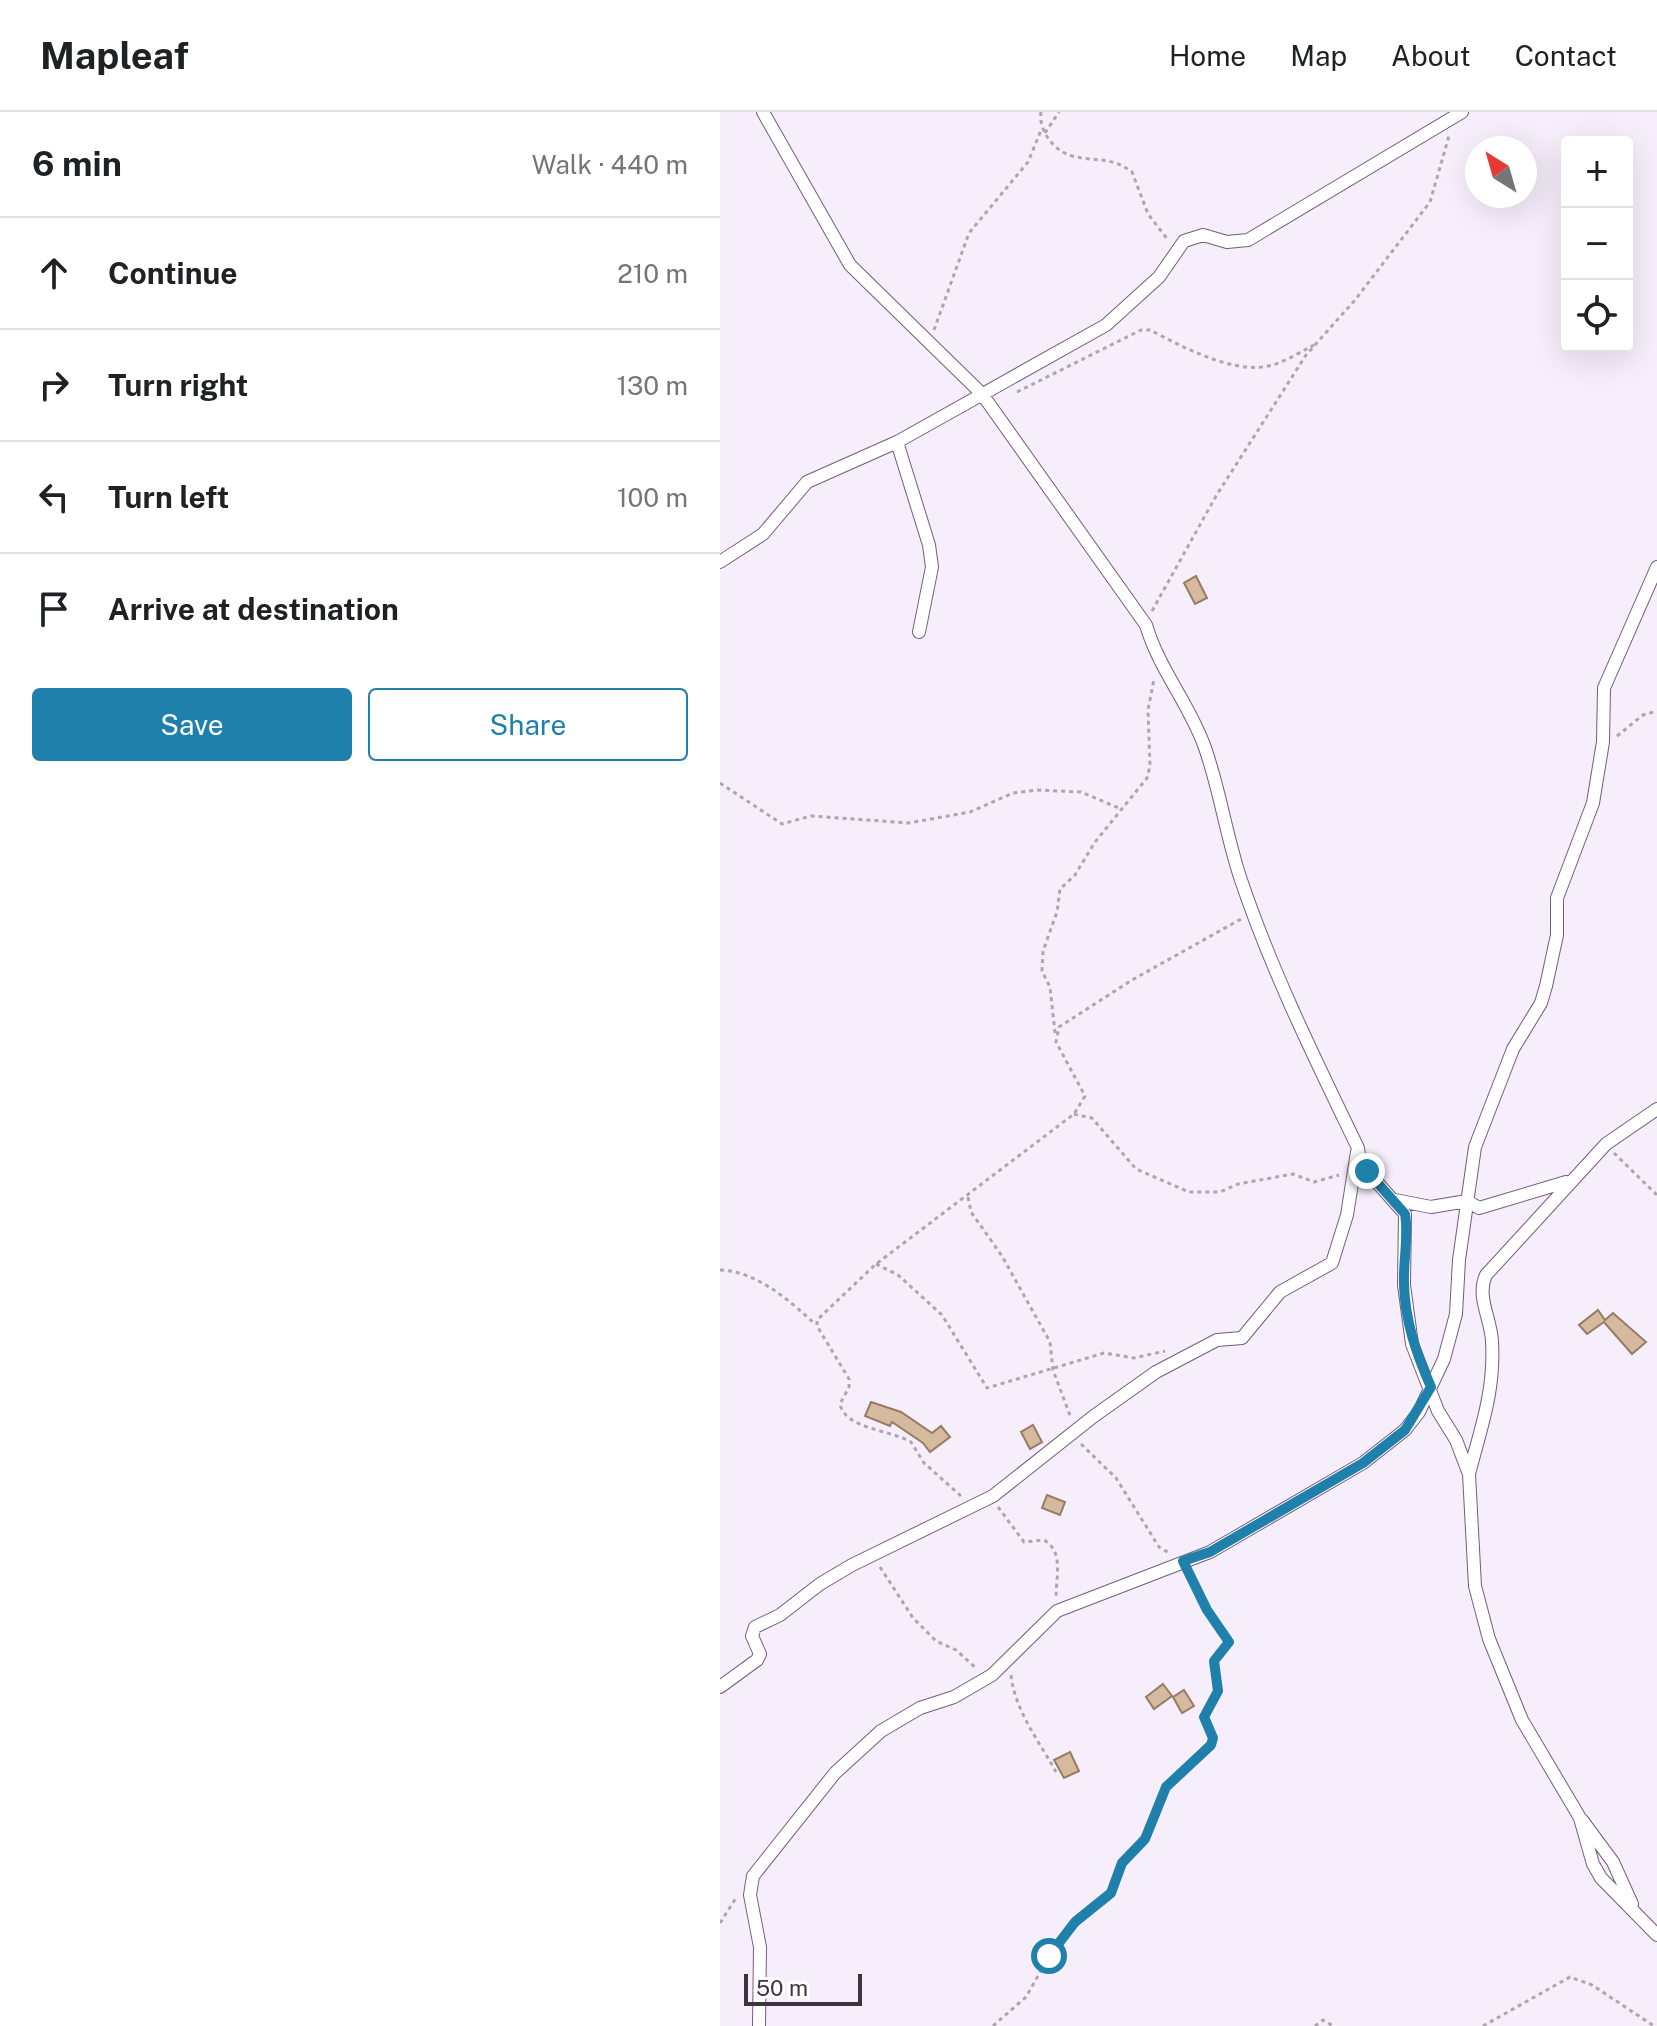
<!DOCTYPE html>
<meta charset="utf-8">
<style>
:root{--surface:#fff;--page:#f2f2f2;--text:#202124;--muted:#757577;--line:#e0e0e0;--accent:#2080ac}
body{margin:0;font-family:"Public Sans",sans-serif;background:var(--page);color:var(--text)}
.controls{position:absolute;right:24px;top:24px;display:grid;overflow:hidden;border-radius:8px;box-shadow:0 8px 32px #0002}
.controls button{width:72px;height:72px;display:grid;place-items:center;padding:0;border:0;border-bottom:2px solid var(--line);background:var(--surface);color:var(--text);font:40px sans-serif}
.compass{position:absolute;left:745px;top:24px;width:72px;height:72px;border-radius:50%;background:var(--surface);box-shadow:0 8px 32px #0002;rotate:323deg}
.scale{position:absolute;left:24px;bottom:20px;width:118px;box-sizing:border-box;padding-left:8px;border:4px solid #3c3440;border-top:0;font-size:22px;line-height:28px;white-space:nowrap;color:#3c3440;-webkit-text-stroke:6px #fff;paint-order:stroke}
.stop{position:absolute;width:24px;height:24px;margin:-18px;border:6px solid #2080ac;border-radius:50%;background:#fff}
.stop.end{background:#2080ac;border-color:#fff;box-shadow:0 2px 8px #0008}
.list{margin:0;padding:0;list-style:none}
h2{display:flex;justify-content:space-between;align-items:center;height:104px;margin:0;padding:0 32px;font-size:34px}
h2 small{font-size:26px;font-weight:400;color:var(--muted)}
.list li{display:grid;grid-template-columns:52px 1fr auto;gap:24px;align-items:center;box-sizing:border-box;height:112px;padding:0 32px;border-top:2px solid var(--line)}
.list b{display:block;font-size:30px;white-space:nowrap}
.list em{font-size:26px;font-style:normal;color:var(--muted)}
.actions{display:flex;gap:16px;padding:24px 32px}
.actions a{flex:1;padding:18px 0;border:2px solid var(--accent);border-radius:8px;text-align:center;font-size:28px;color:var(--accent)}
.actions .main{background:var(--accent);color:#fff}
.icon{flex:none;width:44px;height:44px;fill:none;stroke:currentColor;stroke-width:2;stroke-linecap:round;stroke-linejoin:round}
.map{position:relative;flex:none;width:937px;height:1914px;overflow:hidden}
header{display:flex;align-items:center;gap:48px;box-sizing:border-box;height:112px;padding:0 40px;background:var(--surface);border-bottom:2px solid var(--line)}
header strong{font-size:38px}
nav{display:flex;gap:44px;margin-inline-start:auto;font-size:28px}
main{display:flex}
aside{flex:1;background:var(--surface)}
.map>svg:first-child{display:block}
.building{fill:#d5ba9f;stroke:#967c63;stroke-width:2}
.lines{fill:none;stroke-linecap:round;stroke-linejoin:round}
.minor-casing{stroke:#725e7a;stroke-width:14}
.path{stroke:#aea5b2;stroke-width:3;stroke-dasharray:4 4;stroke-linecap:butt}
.minor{stroke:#fff;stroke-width:12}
.route{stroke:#2080ac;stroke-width:10}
</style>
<header>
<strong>Mapleaf</strong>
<nav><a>Home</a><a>Map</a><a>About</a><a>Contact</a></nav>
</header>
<main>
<aside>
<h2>6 min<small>Walk · 440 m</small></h2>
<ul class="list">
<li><svg class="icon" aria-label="ahead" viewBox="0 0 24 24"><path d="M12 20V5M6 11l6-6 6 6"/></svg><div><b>Continue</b></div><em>210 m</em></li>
<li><svg class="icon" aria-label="right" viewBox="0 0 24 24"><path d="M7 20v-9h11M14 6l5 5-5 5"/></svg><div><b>Turn right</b></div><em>130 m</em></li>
<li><svg class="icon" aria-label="left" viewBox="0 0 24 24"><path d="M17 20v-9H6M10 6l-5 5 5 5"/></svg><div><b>Turn left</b></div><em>100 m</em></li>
<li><svg class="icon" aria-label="arrive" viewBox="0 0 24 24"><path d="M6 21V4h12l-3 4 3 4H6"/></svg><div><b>Arrive at destination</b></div></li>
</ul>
<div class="actions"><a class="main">Save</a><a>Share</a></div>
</aside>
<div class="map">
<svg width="937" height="1914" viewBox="0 0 937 1914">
<rect width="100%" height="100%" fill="#f7eefb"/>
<path class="building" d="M 476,464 L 487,486 L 475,492 L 464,471 Z
M 878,1198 L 885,1208 L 893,1201 L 926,1230 L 912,1242 L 884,1210 L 867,1222 L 859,1213 Z
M 151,1290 L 181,1300 L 212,1321 L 221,1314 L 230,1325 L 210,1340 L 203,1331 L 172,1310 L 170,1314 L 145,1304 Z
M 313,1313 L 322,1330 L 310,1337 L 301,1320 Z
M 327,1383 L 345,1390 L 340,1403 L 322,1396 Z
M 443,1572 L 452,1584 L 434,1597 L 426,1585 Z
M 464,1578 L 474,1594 L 462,1601 L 453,1585 Z
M 350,1640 L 359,1659 L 344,1666 L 334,1648 Z"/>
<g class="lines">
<defs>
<path id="minor" d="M 43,0 L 130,153 L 262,282 L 426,513 C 439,557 468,590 484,633 C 500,677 506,724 521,768 C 552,860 596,949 638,1036 L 640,1051 L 685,1102 L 684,1173 L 692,1232 L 718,1299 L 736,1328 L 749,1362 L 755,1474 L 769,1527 L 802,1608 L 860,1706 L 873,1752 L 881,1766 L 937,1823
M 177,330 L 209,433 L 212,455 L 199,520
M 0,450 L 43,422 L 87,370 L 177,330 L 386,213 L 439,165 L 464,129 L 483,123 L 507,130 L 528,128 L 742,0
M 675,1088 L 711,1095 L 747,1089 L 759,1096 L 846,1070
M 749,1362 C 761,1315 775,1279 772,1229 C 771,1207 756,1184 766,1163 L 886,1032 L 937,997
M 0,1575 L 37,1548 L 40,1542 L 32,1524 L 35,1515 L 60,1503 L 100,1472 L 132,1453 L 273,1384 L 374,1304 L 436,1260 L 497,1228 L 522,1226 L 560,1180 L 612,1151 L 627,1103 L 637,1040
M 862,1708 L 893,1750 L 912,1792
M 39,1914 L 40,1835 L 30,1783 L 33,1764 L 115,1661 L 161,1619 L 200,1596 L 234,1585 L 272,1563 L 337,1499 L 490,1440 L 643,1351 L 685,1318 L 699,1300 L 724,1247 L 736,1202 L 739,1148 L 755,1035 L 793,937 L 821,891 L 826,874 L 837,823 L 837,786 L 873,691 L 883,630 L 884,576 L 937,455"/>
</defs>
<use href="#minor" class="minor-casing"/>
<path class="path" d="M 321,0 C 318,18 334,39 352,44 C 375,50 391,44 412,60 L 428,102 L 448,128
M 325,21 L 339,0
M 214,218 L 249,121 L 308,50 L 322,16
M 297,280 L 421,218 L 430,218 C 461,234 512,262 548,254 C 564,251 580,240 594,233
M 432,499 L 496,384 L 586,243 L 635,188 L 710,90 L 729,24
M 897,624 L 923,603 L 937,599
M 0,671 L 62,712 L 91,704 L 189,711 L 250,700 L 293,681 L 317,678 L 361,680 L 401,697
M 335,921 L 330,875 L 322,859 L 323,839 L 337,800 L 340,777 L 355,763 L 375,730 L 427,666 L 430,654 L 428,598 L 434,567
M 354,1002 L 372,1006 L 416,1057 L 469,1080 L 500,1080 L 518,1072 L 573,1062 L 594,1070 L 619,1063
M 894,1041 L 937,1083
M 248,1085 L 251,1100 L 282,1144 L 330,1230 L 333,1258 L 351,1306
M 156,1152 L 178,1163 L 222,1203 L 267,1276 L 384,1241 L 414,1246 L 445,1239
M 0,1158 C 36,1159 69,1188 95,1212
M 361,1332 L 396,1366 L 439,1435 L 451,1442
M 241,1384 L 204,1351 L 191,1330 C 171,1318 125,1317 120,1292 L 129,1275 L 129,1267 L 97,1214 L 97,1208 L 156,1152 L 354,1002 L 365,984 L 336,930 L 339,915 L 412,868 L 521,807
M 278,1395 L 304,1430 L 324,1428 C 344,1439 336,1466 336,1485
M 160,1455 L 193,1506 L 216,1529 L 236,1538 L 256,1556
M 291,1563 C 295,1599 319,1629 336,1660
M 0,1811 L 16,1786
M 273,1914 L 306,1885 L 335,1834 L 355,1810 L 391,1781 L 402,1751 L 425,1727 L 446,1675 L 491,1633 L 493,1626 L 484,1605 L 498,1579 L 494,1549 L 509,1530 L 487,1498 L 469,1461
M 595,1914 L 603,1908 L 613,1914
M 763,1914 L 850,1865 L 872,1873 L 934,1914"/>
<use href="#minor" class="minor"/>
</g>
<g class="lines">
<path class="route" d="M 329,1844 L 355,1810 L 391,1781 L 402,1751 L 425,1727 L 446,1675 L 491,1633 L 493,1626 L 484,1605 L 498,1579 L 494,1549 L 509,1530 L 487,1498 L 463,1449 L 490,1440 L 643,1351 L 685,1318 L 711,1275 C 696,1241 685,1209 684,1172 C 683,1148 689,1125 685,1102 L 647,1059"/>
</g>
</svg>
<div class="controls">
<button>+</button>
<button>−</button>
<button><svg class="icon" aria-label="locate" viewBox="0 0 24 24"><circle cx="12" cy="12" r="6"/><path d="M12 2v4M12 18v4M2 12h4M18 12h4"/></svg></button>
</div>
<svg class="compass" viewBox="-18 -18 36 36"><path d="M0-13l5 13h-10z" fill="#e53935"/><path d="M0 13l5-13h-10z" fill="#757577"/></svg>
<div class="scale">50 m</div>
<div class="stop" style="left:329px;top:1844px"></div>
<div class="stop end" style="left:647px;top:1059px"></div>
</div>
</main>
